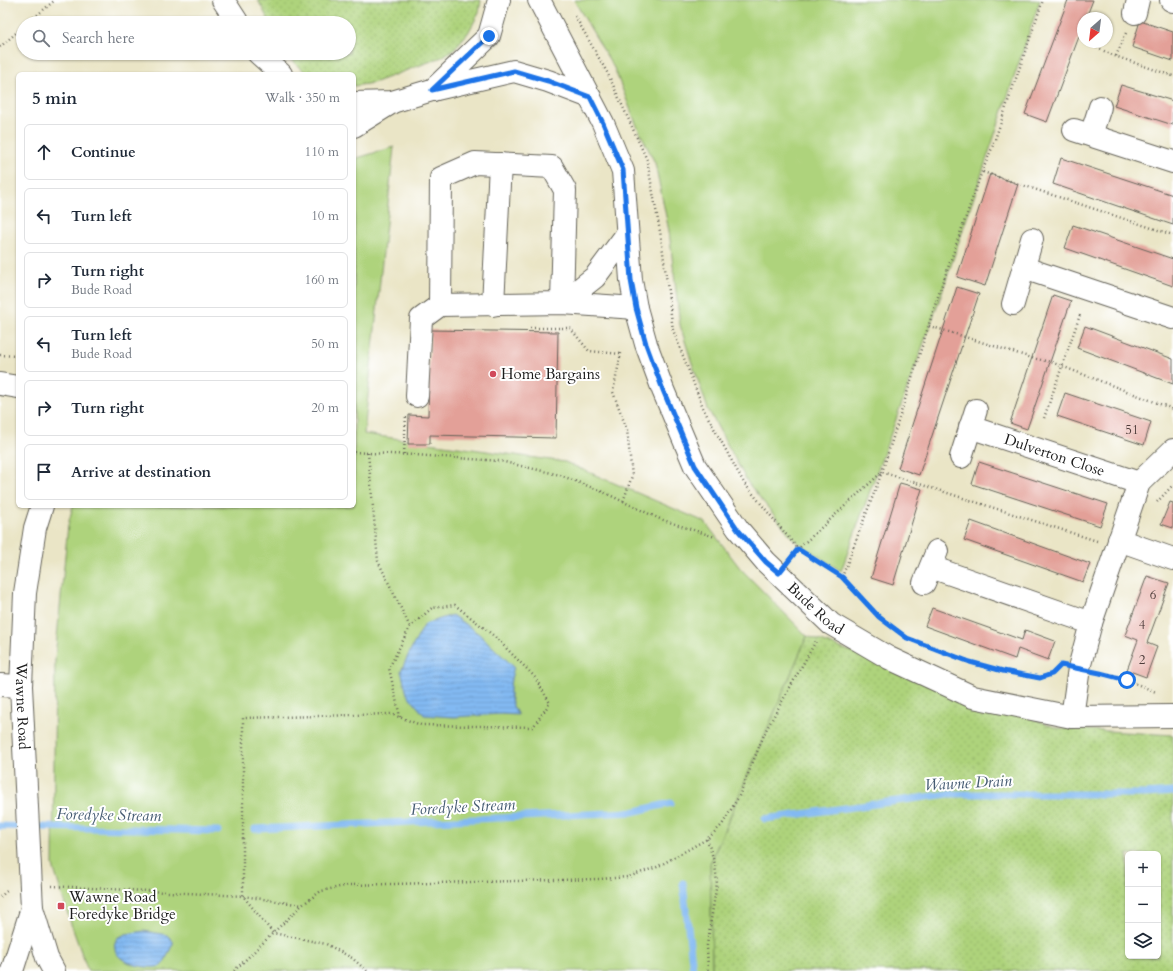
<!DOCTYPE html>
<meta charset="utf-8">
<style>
:root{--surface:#fff;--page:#f2f2f3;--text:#1f2937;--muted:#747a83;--line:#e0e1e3}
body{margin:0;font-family:Cardo,serif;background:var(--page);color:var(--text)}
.controls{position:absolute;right:12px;bottom:12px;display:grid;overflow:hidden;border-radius:6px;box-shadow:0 1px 3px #0004}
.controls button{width:36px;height:36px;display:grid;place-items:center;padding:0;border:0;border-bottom:1px solid var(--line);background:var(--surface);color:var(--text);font:20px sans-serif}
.compass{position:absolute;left:1077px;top:12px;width:36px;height:36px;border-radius:50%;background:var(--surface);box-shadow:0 1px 3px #0004;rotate:208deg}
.stop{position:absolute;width:12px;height:12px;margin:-9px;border:3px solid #1a73e8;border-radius:50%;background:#fff}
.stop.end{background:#1a73e8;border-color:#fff;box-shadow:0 1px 4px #0008}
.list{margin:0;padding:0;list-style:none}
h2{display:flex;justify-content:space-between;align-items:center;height:52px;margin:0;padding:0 16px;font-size:17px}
h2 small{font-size:13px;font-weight:400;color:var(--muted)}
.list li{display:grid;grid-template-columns:26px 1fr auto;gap:12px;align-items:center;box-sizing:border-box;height:56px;margin:0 8px 8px;padding:0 8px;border:1px solid var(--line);border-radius:6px}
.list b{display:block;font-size:15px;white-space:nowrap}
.list p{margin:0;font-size:13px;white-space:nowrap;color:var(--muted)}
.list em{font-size:13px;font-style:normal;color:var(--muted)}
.icon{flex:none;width:22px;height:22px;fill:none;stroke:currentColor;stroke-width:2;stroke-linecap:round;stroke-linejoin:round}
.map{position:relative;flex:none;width:1173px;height:971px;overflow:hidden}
.search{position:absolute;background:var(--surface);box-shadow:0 1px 3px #0004;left:16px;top:16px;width:340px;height:44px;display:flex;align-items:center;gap:10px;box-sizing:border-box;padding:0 14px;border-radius:22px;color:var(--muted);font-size:15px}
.panel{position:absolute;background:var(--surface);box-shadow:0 1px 3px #0004;left:16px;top:72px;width:340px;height:436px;border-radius:6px}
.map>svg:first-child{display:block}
.grass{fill:url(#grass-dots);stroke:#65784c;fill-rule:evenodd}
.green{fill:#aed37c;stroke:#65784c}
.water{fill:url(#water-rules);stroke:#4f6a87}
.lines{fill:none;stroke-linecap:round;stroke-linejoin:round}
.stream{stroke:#82b9f2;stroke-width:7}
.building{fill:#e3a098}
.minor-casing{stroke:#646258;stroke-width:24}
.path{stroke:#646258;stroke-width:2.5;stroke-dasharray:1 3;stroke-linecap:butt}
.minor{stroke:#fff;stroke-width:22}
.route{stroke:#1a73e8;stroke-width:5}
.poi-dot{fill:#d1495b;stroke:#fff;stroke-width:1.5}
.labels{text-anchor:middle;stroke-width:4;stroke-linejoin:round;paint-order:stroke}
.number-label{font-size:13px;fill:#4e3d3b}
.poi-label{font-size:15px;fill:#1c1c1c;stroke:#fff;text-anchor:start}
.street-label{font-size:15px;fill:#1c1c1c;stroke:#fff}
.water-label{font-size:16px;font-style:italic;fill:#455b72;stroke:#fff}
</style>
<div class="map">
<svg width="1173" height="971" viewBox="0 0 1173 971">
<defs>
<pattern id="grass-dots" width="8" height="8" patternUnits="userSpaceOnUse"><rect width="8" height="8" fill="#aed37c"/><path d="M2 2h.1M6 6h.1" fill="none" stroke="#95b56b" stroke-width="1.8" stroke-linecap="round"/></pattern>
<pattern id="water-rules" width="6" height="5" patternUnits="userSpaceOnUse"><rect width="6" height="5" fill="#82b9f2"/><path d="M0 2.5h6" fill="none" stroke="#709ecf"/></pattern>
</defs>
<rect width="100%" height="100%" fill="#fff"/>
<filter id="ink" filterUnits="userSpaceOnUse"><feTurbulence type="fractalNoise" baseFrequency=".025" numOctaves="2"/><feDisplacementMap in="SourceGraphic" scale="8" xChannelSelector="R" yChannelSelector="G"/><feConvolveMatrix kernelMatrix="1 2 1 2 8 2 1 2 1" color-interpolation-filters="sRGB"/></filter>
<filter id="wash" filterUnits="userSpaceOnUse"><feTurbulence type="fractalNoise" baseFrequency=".012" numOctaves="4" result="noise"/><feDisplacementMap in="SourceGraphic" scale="16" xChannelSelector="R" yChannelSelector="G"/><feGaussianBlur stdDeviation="0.9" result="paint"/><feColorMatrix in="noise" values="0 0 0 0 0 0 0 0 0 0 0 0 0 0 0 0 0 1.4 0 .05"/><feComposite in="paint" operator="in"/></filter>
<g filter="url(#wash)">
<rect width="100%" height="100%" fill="#eae5c6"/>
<path class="grass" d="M 258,0 L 481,0 L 479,13 L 468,33 L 455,48 L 442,57 L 373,83 L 354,86 L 354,74 L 308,74 L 293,62 L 287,53 L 349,53 L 349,23 L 270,23 Z
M 807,636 L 960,691 L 1057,728 L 1173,735 L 1173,971 L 712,971 L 710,864 ZM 1128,854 L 1158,854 L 1158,956 L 1128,956 Z"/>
<path class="green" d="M 574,0 L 1040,0 L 939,301 L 841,571 L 795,541 L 748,483 L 708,409 L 691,360 L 680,325 L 669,231 L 655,163 L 637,126 L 614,68 Z
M 394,147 L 364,434 L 565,462 L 705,522 L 740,568 L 807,636 L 710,863 L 712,971 L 88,971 L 71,924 L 53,866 L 55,658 L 68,525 L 73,506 L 354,506 L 354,159 Z"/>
<path class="water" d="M 452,615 L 479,634 L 514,667 C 509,685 507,698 518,715 L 500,714 L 454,717 L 424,715 L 407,694 L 401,671 L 411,649 L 425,624 Z
M 144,931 L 167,935 L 173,941 L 173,944 C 169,951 166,961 161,966 C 146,971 104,961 117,938 L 126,934 Z"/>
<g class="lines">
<path class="stream" d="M 765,819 L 948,794 L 1145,794 L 1173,792
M 0,826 L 218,831
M 255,829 L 632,812 L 671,803
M 683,883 L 693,971"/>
</g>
<g id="blocks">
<path class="building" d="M 1068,0 L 1093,0 L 1086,18 L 1083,18 L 1083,26 L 1047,122 L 1025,114 Z
M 1140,21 L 1173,32 L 1173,61 L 1132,47 Z
M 1121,85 L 1173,101 L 1173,125 L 1114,106 Z
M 1061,158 L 1173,195 L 1173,225 L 1053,184 Z
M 990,174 L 1018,184 L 985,286 L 957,277 Z
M 1073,225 L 1173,259 L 1173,286 L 1065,248 Z
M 957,287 L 979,294 L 919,475 L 898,468 Z
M 1053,295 L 1071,301 L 1027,429 L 1010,423 Z
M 1085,326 L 1173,359 L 1173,384 L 1077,348 Z
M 430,330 L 558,332 L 556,438 L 430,435 L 430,444 L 408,444 L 409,415 L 428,416 Z
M 1065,393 L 1151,422 L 1144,445 L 1057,416 Z
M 979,462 L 1108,504 L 1100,526 L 972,484 Z
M 900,483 L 922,489 L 893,585 L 871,578 Z
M 1170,502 L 1173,503 L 1173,528 L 1161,524 Z
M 971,521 L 1090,564 L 1083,582 L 964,540 Z
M 1147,576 L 1169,583 L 1147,643 L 1157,647 L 1146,677 L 1127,670 L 1138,640 L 1125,635 Z
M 932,608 L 1022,640 L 1025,630 L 1055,641 L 1048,660 L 1018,649 L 1015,659 L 925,626 Z"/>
</g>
</g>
<g filter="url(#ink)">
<use href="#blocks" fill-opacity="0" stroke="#646258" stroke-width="1"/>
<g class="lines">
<defs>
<g id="minor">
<path d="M 223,0 L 238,23"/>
<path id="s1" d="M 539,0 L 603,123 L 623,171 L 631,280 L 636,308 L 646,344 L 663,390 L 695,466 L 738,529 L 766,562 L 831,624 L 889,658 L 973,697 L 1072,717 L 1173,716"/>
<path d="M 1171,0 L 1173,1"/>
<path d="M 1135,13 L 1138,0"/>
<path d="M 258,53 L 281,74"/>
<path d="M 433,90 L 489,36 L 499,0"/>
<path d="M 354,103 L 392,102 L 432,90 L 514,71 L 548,81 L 590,97"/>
<path d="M 354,126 L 391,103"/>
<path d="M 1074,130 L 1173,162"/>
<path d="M 1091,135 L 1100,107"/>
<path d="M 1024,268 L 1173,318"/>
<path d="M 562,303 L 565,190 L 552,167 L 475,163 L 441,178 L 440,305 L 562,303 L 636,308"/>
<path d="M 562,303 L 595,277 L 627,234"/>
<path d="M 1013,304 L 1032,239"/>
<path d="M 493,305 L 500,164"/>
<path d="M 0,384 L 18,387"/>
<path d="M 417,396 L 421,319 L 440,305"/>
<path id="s2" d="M 970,427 L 1139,483"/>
<path d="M 961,457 L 976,410"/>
<path id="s3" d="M 42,506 L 35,528 L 25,593 L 21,686 L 32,908 L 47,958 L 54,971"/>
<path d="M 1119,540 L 1173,559"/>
<path d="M 931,567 L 1091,623"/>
<path d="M 924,583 L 937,551"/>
<path d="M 0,685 L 21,686"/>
<path d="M 1072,717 L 1079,668 L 1091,623 L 1139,483 L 1173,450"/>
<path d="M 12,971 L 32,908"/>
</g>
</defs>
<use href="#minor" class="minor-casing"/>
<path class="path" d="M 575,16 L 608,74 L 647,160 L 661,237 L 673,330 L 704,410 L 744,483 L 798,549 L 842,577 L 879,617 L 907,638 L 970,662 L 1003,671 L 1040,678 L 1052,674 L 1056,670
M 28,23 L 55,0
M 1086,42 L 1112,55 L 1173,76
M 0,47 L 23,27
M 1116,56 L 1126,33
M 983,172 L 1173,235
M 929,326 L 943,330 L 1032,358 L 1051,362 L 1173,409
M 530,328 L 570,328 L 589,351 L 621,354
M 621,353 L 613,392 L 627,430 L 632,476 L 623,502
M 0,355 L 18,356
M 1044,418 L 1080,315
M 354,452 L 368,453 L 414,455 L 500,461 L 560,475 L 603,492 L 660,519 L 715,537
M 368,453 L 378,561 L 410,627
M 404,454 L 406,414
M 1157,502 L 1173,485
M 792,556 L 798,549 L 882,472 L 1097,541
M 842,577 L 882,472 L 937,299 L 981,174 L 992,148 L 1043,0
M 1101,673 L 1127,680 L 1156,692
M 707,839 L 715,864 L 717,883 L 707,945 L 708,971
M 52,886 L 243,896 L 302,905
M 0,897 L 8,890
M 234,971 L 302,905 L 321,891 L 349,885 L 600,879 L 628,877 L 657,867 L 707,839 L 722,825 L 739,796 L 766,730 L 816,641
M 367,971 L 352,958 L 326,944 L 273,933 L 243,896 L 243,718 L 391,714 L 421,725 L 533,727 L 550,703 L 534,676 L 494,636 L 455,605 L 432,608 L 410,627 L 389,668 L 400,717"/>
<use href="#minor" class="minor"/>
</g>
</g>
<g class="lines" filter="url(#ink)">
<path class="route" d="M 489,36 L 432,90 L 514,71 L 548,81 L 590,97 L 603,123 L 623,170 L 631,280 L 636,308 L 646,344 L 663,390 L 695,466 L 738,530 L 766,562 L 779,573 L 798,549 L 842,577 L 879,617 L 907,638 L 970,662 L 1003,671 L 1040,678 L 1052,674 L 1061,665 L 1100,673 L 1127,680"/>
</g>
<g class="poi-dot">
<circle cx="493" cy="374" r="4"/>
<rect x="57" y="902" width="8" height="8" rx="2"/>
</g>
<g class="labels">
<g class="number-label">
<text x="1132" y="434">51</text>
<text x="1153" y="599">6</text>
<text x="1142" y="629">4</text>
<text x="1142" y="664">2</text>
</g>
<g class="poi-label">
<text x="501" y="379">Home Bargains</text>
<text x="69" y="902">Wawne Road<tspan x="69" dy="17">Foredyke Bridge</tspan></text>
</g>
<g class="street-label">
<text dy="5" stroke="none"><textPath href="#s2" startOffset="89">Dulverton Close</textPath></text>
<text dy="5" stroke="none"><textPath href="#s1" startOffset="685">Bude Road</textPath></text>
<text dy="5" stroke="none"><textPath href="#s3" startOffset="202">Wawne Road</textPath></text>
</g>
<g class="water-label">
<text transform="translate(968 782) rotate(-3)" y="6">Wawne Drain</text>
<text transform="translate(463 806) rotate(-3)" y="6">Foredyke Stream</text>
<text transform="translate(109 814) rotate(1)" y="6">Foredyke Stream</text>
</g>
</g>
</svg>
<div class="controls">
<button>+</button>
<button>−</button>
<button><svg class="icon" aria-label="layers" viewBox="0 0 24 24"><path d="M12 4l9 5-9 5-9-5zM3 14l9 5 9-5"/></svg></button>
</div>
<svg class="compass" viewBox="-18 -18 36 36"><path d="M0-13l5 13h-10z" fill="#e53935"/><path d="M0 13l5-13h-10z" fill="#747a83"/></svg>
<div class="stop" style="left:1127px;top:680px"></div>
<div class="stop end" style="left:489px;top:36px"></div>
<div class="search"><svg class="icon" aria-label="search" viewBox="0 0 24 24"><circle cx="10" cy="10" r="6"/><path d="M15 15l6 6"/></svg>Search here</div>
<section class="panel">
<h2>5 min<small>Walk · 350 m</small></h2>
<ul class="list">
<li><svg class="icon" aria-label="ahead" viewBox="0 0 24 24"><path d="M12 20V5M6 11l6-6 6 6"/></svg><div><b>Continue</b></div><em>110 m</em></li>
<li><svg class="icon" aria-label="left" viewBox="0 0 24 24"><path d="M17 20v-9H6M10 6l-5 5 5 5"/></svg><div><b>Turn left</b></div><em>10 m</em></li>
<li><svg class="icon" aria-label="right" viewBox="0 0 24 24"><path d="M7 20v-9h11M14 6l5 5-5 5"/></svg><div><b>Turn right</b><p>Bude Road</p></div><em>160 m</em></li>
<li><svg class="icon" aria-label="left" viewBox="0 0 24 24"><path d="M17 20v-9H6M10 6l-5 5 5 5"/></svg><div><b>Turn left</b><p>Bude Road</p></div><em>50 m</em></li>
<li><svg class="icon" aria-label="right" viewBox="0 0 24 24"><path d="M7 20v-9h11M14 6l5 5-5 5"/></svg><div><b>Turn right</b></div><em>20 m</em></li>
<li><svg class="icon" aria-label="arrive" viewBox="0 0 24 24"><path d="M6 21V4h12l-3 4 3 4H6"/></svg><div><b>Arrive at destination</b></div></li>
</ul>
</section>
</div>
